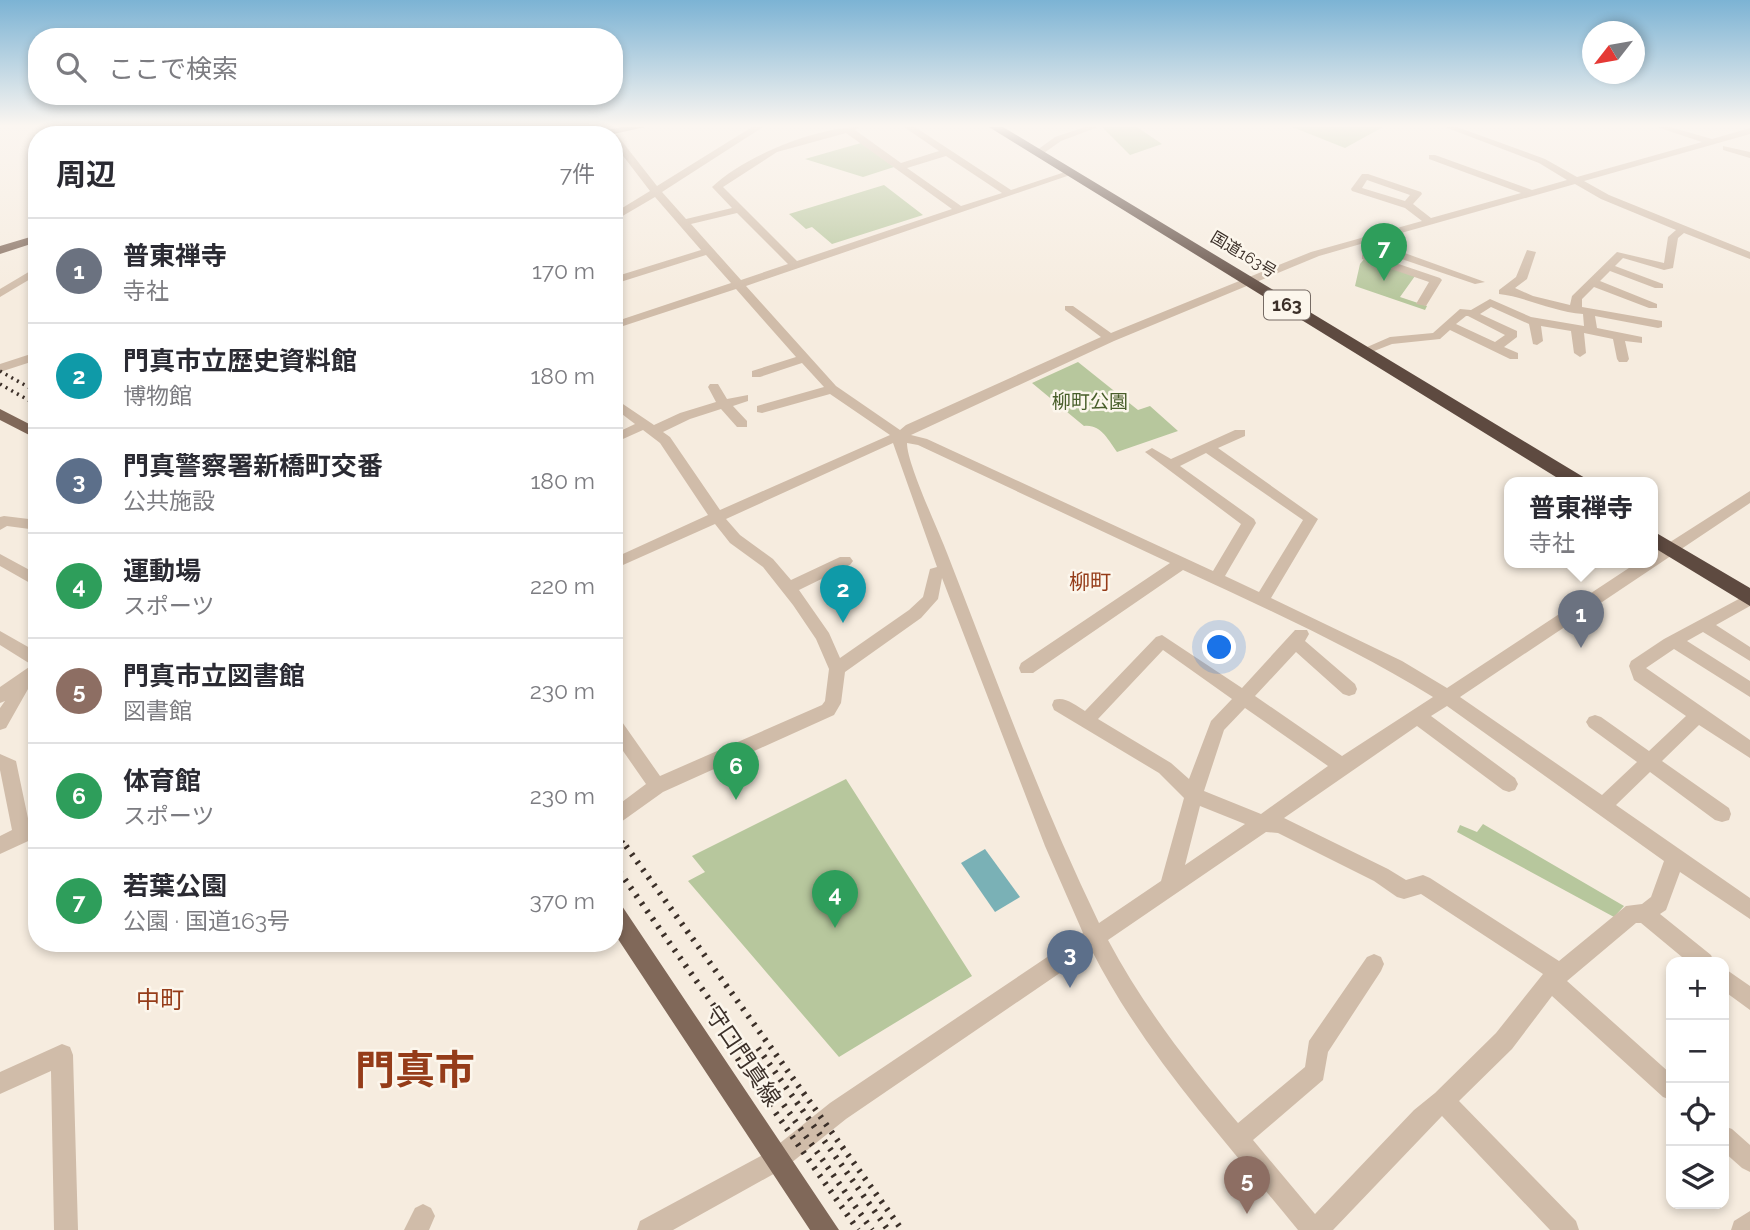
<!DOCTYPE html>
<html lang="ja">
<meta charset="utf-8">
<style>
:root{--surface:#fff;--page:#f7f7f7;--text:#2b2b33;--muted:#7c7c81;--line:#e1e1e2;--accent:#2563eb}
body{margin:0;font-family:Raleway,"Noto Sans JP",sans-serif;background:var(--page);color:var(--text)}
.controls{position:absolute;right:21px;bottom:21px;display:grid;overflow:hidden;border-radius:14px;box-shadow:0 4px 10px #0003}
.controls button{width:63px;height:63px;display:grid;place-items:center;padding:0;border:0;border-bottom:2px solid var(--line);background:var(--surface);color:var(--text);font:35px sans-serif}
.compass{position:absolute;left:1582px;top:21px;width:63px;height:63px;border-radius:50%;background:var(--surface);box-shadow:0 4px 10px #0003;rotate:239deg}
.you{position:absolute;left:1220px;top:648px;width:24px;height:24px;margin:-18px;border:5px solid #fff;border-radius:50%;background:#1a73e8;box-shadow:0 0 0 10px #1a73e833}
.badge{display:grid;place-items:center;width:46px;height:46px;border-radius:50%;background:var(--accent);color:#fff;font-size:23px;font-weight:700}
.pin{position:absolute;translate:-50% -58px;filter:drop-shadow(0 2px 4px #0008)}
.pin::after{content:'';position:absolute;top:37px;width:24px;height:21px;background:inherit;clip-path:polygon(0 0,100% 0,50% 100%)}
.popup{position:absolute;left:1504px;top:477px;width:154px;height:91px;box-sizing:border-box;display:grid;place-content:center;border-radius:14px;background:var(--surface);filter:drop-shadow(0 2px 5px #0005);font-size:23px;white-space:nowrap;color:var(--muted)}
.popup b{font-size:26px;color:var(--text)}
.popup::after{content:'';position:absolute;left:50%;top:100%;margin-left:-14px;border:14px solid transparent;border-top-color:var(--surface)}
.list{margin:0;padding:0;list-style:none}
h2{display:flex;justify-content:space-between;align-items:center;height:91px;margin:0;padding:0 28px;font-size:30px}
h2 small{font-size:23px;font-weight:400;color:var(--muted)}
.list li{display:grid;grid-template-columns:46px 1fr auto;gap:21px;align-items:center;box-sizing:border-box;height:105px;padding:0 28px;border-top:2px solid var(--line)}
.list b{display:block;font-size:26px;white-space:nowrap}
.list p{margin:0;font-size:23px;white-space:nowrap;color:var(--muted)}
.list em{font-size:23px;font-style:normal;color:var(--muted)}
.icon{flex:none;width:38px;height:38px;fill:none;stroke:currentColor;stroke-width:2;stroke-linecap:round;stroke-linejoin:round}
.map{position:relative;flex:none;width:1750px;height:1230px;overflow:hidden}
.search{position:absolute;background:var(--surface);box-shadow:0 4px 10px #0003;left:28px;top:28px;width:595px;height:77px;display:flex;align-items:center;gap:18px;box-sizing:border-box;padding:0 24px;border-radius:28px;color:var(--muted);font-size:26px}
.panel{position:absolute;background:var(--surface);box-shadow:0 4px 10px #0003;left:28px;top:126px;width:595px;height:826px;border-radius:28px}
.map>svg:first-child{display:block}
.green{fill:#b7c79d}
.water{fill:#7ab1b6}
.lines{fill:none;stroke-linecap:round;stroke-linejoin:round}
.river{fill:#7ab1b6;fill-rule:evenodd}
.minor{fill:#d0bca9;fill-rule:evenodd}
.major{fill:#806859;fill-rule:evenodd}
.highway{fill:#5e4a40;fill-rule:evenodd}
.rail-far2{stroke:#3c3029;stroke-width:3.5;stroke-dasharray:2 4.5;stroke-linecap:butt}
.rail-far1{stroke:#3c3029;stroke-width:4.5;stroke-dasharray:2 5;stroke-linecap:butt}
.rail{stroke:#3c3029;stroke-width:6;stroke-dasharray:2.5 7;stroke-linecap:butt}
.labels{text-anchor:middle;stroke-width:5;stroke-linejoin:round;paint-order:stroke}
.far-street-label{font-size:16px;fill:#3c3029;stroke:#fcf6ec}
.shield{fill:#fcf6ec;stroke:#766b64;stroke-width:2}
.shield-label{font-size:18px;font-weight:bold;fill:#3c3029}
.park-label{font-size:19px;fill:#485e2a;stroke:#fcf6ec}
.neighbourhood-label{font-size:21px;fill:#953c19;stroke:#fcf6ec}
.near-street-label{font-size:23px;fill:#3c3029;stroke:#fcf6ec}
.near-neighbourhood-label{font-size:24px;fill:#953c19;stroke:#fcf6ec}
.near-town-label{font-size:40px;font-weight:bold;fill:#953c19;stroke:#fcf6ec}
</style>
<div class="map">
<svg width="1750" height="1230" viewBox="0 0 1750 1230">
<rect width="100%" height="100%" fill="#f6ecdf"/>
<path class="green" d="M 1102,127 L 1137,127 L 1162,144 L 1130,155 Z
M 1292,127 L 1383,127 L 1345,148 Z
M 861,143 L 894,167 L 863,177 L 805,159 Z
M 884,185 L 923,215 L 832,244 L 812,227 L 806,229 L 789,214 Z
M 1365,258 L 1415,276 L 1400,297 L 1427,306 L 1425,310 L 1355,286 L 1360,264 Z
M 1078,362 L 1138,410 L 1150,406 L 1178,431 L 1117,452 C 1108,440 1101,424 1084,426 L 1032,383 Z
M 846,779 L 972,976 L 839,1057 L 688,881 L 705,872 L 692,856 Z
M 1483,824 L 1624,906 L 1614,917 L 1457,832 L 1460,825 L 1477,832 Z"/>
<path class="water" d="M 985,849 L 1020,897 L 995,912 L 961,863 Z"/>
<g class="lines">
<path class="river" d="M 449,127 L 463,127 L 464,135 L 450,135 Z"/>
<path class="minor" d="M 570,127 L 582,127 L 567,135 L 555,135 Z
M 752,127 L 763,127 L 662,192 L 686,219 L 732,208 L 712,187 C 745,156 816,127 860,127 L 855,130 L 901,163 L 939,151 L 904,127 L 915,127 L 1011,190 L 1068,171 L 1076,173 L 746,286 L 836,386 L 900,430 L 906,425 L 1101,337 L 1065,310 L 1065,306 L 1073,306 L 1111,333 L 1311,252 L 1422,221 L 1405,208 L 1352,191 L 1351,189 L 1362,174 L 1368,174 L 1421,192 L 1422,194 L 1413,204 L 1431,218 L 1521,193 L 1429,159 L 1429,155 L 1435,155 L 1532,190 L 1567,180 L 1539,163 L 1445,127 L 1457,127 L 1545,159 L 1577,177 L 1702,142 L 1657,127 L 1670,127 L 1712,139 L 1750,128 L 1750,134 L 1584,181 L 1609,195 L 1750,252 L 1750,259 L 1684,233 L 1678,238 L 1673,268 L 1664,270 L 1623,258 L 1615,266 L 1663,284 L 1663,288 L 1655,288 L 1610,271 L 1600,281 L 1657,304 L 1657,308 L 1649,308 L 1594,287 L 1582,299 L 1582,307 L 1662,321 L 1662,327 L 1658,328 L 1595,316 L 1597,328 L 1642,337 L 1642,343 L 1625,341 L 1629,359 L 1627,362 L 1619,362 L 1617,359 L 1613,339 L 1584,333 L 1586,353 L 1580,357 L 1574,353 L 1571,331 L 1541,326 L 1543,341 L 1537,345 L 1533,344 L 1529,324 L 1491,307 L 1480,314 L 1517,331 L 1517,337 L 1504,347 L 1518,353 L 1518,359 L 1510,359 L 1450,330 L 1440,339 L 1392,344 L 1364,355 L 1358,351 L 1390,337 L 1433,333 L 1460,309 L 1471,310 L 1490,299 L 1531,317 L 1584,326 L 1583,314 C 1554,312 1526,297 1499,294 L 1499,290 L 1516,277 L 1527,250 L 1536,252 L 1527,279 L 1515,288 L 1533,296 L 1570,305 L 1572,296 L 1617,252 L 1664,263 L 1668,237 L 1676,230 L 1601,199 L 1575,184 L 1387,237 L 1391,244 L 1388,247 L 1485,282 L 1475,284 L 1381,252 L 1375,256 L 1440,278 L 1442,280 L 1426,306 L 1416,304 L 1429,282 L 1362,259 L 1362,255 L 1380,243 L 1378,239 L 1319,256 L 1114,341 L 911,435 L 927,439 L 1213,571 L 1241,524 L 1145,452 L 1152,448 L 1171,459 L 1235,430 L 1245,430 L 1245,436 L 1218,448 L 1318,519 L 1271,598 L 1402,661 L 1447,688 L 1638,562 L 1653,562 L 1653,553 L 1750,491 L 1750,503 L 1460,697 L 1602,795 L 1637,762 L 1589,727 L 1586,722 L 1589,717 L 1595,715 L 1601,717 L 1649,751 L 1686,716 L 1634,680 L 1629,666 L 1631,661 L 1664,639 L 1750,593 L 1750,606 L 1716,625 L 1750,647 L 1750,661 L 1703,632 L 1687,641 L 1750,681 L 1750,697 L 1674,649 L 1646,668 L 1750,740 L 1750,758 L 1699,725 L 1662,761 L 1729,808 L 1731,814 L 1729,820 L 1722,822 L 1715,820 L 1650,772 L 1616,805 L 1750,898 L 1750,919 L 1680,872 L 1666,910 L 1660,914 L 1711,955 L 1714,962 L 1688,962 L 1641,923 L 1636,923 L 1567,981 L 1671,1074 L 1671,1100 L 1663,1097 L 1552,996 L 1512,1049 L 1459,1101 L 1576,1221 L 1579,1230 L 1550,1230 L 1442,1116 L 1333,1230 L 1298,1230 C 1225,1140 1145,1055 1092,951 L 846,1119 L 786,1167 L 673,1230 L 637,1230 L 640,1221 L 770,1151 L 830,1103 L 1083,933 L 1045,846 L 942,578 L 938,599 L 921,618 L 845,672 L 841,703 L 834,715 L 663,792 L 614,827 L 614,808 L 646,784 L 614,738 L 614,717 L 620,719 L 660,776 L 822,705 L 825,701 L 829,669 L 816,639 L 793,605 L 763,567 L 730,543 L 715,524 L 614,569 L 614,558 L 708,515 L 660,443 L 643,430 L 614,443 L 614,434 L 635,424 L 614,408 L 614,398 L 654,425 L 680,413 L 716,402 L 708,387 L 710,384 L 718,384 L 727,399 L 748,395 L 748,401 L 733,406 L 747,421 L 747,427 L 737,427 L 721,409 L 690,419 L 663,432 L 670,437 L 720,510 L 890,435 L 830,394 L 762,413 L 757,412 L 757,406 L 824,387 L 802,363 L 760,377 L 752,377 L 752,371 L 796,357 L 736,289 L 614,329 L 614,322 L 731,283 L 706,255 L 614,284 L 614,277 L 701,250 L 655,197 L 614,221 L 614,213 L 650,191 L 614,144 L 614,135 L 612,135 L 617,135 L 657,186 ZM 846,133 L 952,209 L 797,261 L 723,187 L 777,152 ZM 946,156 L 1002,193 L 961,206 L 907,168 ZM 1367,180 L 1410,195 L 1405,201 L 1362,188 ZM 737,213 L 788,264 L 741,280 L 691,224 ZM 1466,316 L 1468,316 L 1505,335 L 1495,342 L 1456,324 ZM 893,443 L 937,567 L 930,569 L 923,597 L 909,610 L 840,658 L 829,633 L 799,590 L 850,565 L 853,561 L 850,557 L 840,557 L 791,580 L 773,559 L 740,535 L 726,519 ZM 907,443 L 918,445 L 1170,563 L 1021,663 L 1019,668 L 1021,673 L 1033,673 L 1183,570 C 1267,609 1353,648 1433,697 L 1342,756 L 1255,696 L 1296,652 L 1343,694 L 1349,696 L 1355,694 L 1357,689 L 1355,684 L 1305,641 L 1309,634 L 1307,630 L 1295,630 L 1242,688 L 1162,635 L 1156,637 L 1085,711 C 1075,705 1065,696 1054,700 L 1052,705 L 1054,710 L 1159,773 L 1184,798 L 1161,881 L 1099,923 C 1041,803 995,676 947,553 C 938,529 907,464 907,443 ZM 1206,453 L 1303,520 L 1259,592 L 1225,576 L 1256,523 L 1254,519 L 1180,466 ZM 1163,650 L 1232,699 L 1211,721 L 1189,779 L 1171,763 L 1098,719 ZM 1447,706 L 1664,861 L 1651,897 L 1642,904 L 1626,906 L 1559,961 L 1430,878 L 1423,875 L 1406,880 L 1388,869 L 1284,818 L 1417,726 L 1503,790 L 1509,792 L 1515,790 L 1518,784 L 1515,778 L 1431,716 ZM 1245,708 L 1328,766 L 1261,814 L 1204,791 L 1224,730 ZM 1200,806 L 1245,824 L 1185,865 ZM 1266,832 L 1278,833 L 1374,881 L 1397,897 L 1404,899 L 1421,894 L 1543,974 L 1496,1033 L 1435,1093 L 1414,1110 L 1315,1214 L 1253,1140 L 1323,1080 L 1328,1052 L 1381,971 L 1384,964 L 1381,957 L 1374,954 L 1367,957 L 1309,1041 L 1305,1067 L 1238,1123 C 1189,1065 1143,1006 1108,940 Z
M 1085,127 L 1098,127 L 1061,141 L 1041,155 L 1033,153 L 1055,137 Z
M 1723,146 L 1750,152 L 1750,158 L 1723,150 Z
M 37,267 L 37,275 L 0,297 L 0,289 Z
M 37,352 L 37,360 L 0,372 L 0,364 Z
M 4,516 L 37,520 L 37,530 L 7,526 L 0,530 L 0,517 Z
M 0,554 L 37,574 L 37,587 L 0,566 Z
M 0,631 L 37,652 L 37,679 L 32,682 L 6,728 L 0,730 L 0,708 L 5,701 L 0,703 L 0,687 L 32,665 L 0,645 Z
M 0,754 L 16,761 L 29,823 L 37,820 L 37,837 L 0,854 L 0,836 L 12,830 L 0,770 Z
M 1724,968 L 1750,986 L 1750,1010 L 1724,991 Z
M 62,1044 L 70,1047 L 73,1055 L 78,1230 L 54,1230 L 51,1071 L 0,1094 L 0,1072 Z
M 1724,1126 L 1732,1129 L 1750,1145 L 1750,1172 L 1742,1168 L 1724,1152 Z
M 423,1204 L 431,1208 L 435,1216 L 429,1230 L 404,1230 L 415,1208 Z
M 1750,1211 L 1750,1230 L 1731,1230 L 1734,1221 Z"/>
<path class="major" d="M 622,127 L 645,127 L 609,135 L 582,135 Z
M 37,235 L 37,242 L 0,254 L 0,246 Z
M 0,409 L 37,428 L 37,439 L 0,420 Z
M 614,903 L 622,906 L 839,1230 L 810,1230 L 614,933 Z"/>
<path class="highway" d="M 989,127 L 1003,127 L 1585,478 L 1587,482 L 1564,482 Z
M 1653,531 L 1750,588 L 1750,606 L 1653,547 Z"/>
<path class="rail-far2" d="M 0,371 L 37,392
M 0,384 L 37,405"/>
<path class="rail-far1" d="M 614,830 L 627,848"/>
<path class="rail" d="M 626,846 L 902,1230
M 614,864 L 872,1230
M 721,1035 L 858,1230
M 758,1048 L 888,1230"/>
</g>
<linearGradient id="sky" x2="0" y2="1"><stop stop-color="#7cb3d4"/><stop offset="0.42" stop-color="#fbf6f1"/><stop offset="1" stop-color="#fbf6f1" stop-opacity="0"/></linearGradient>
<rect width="1750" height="299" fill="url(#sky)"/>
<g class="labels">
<g class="far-street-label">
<text transform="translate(1244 254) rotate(31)" y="6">国道163号</text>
</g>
<rect class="shield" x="1264" y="290.5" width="46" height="29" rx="5"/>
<g class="shield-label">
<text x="1287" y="311">163</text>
</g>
<g class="park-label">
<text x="1090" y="408">柳町公園</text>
</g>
<g class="neighbourhood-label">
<text x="1090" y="589">柳町</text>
</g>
<g class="near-street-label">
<text transform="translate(743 1056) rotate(56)" y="8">守口門真線</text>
</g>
<g class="near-neighbourhood-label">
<text x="160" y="1008">中町</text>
</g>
<g class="near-town-label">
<text x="415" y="1084">門真市</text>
</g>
</g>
</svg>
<div class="controls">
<button>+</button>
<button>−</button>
<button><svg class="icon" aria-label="locate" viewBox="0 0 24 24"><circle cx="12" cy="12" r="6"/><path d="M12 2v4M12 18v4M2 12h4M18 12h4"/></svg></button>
<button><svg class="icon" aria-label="layers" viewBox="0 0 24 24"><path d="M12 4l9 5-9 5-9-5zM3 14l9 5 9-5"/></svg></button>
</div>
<svg class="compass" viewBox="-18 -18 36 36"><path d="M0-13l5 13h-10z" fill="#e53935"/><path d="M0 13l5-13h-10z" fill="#7c7c81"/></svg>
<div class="you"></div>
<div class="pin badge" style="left:1581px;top:648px;background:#6b7280">1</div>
<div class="popup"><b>普東禅寺</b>寺社</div>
<div class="pin badge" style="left:843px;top:623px;background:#0f9aa8">2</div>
<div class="pin badge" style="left:1070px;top:988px;background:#5c6f8a">3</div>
<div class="pin badge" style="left:835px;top:928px;background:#2e9e5b">4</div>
<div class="pin badge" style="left:1247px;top:1214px;background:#8d6e63">5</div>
<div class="pin badge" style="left:736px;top:800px;background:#2e9e5b">6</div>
<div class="pin badge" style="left:1384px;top:281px;background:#2e9e5b">7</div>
<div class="search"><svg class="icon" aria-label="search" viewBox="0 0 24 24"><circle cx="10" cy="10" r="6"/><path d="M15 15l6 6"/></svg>ここで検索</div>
<section class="panel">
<h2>周辺<small>7件</small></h2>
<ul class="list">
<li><span class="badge" style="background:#6b7280">1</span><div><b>普東禅寺</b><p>寺社</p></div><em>170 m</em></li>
<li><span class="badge" style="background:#0f9aa8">2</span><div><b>門真市立歴史資料館</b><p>博物館</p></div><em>180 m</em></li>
<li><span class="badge" style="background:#5c6f8a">3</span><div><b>門真警察署新橋町交番</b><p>公共施設</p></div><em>180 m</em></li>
<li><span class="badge" style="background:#2e9e5b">4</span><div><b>運動場</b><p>スポーツ</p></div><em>220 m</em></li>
<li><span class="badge" style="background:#8d6e63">5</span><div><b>門真市立図書館</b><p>図書館</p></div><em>230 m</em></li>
<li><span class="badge" style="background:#2e9e5b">6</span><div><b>体育館</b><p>スポーツ</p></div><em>230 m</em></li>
<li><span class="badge" style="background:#2e9e5b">7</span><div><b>若葉公園</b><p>公園 · 国道163号</p></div><em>370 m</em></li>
</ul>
</section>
</div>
